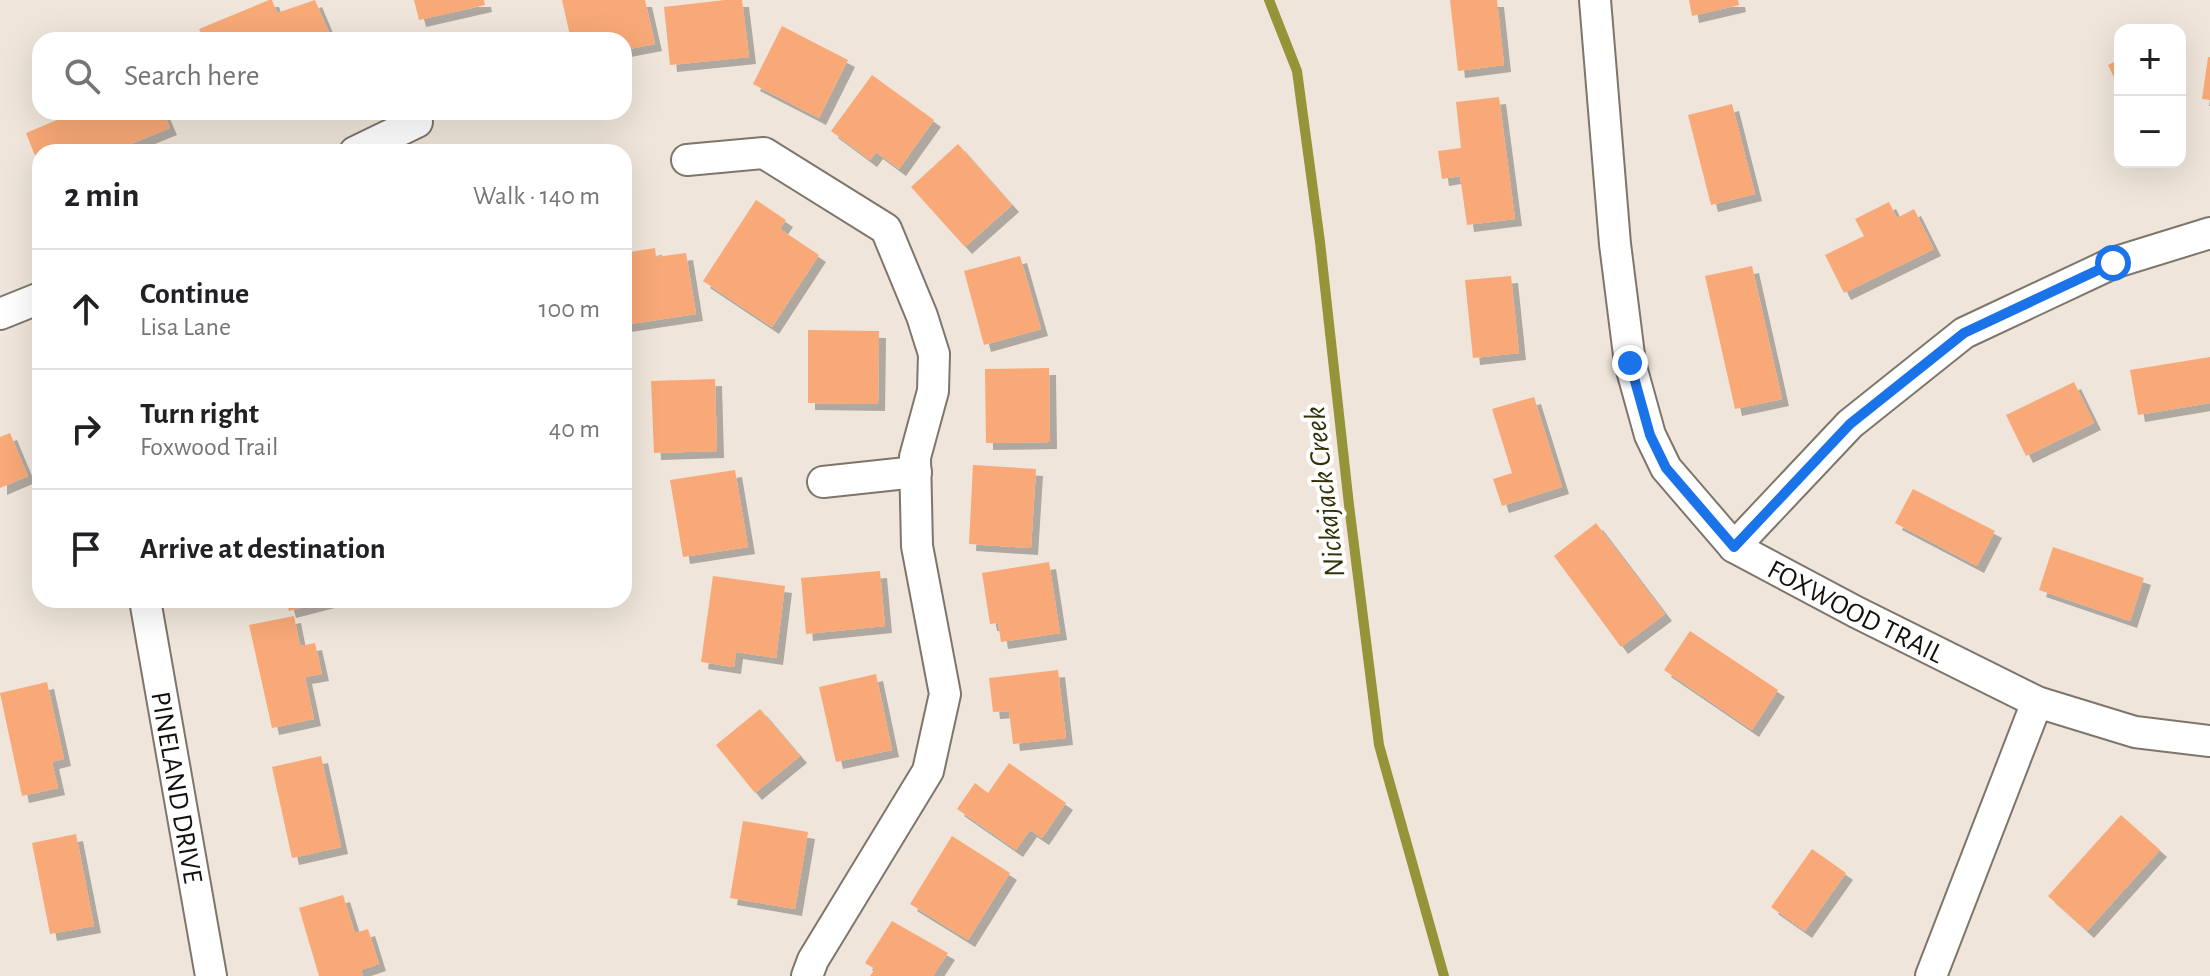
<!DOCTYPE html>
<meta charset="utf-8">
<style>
:root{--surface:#fff;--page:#f6f6f6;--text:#202124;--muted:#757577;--line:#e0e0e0}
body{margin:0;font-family:"Alegreya Sans",sans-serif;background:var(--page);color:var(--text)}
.controls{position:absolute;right:24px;top:24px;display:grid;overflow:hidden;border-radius:16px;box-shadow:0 8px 32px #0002}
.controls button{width:72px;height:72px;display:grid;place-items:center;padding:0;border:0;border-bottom:2px solid var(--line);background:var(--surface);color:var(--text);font:40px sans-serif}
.stop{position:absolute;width:24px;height:24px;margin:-18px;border:6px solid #1a73e8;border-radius:50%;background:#fff}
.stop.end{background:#1a73e8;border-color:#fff;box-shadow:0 2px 8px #0008}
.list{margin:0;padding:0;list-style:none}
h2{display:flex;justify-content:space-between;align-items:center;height:104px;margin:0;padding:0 32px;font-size:34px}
h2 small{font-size:26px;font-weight:400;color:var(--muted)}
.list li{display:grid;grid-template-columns:52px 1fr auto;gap:24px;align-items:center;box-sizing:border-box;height:120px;padding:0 32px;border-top:2px solid var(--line)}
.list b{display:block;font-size:30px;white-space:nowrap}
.list p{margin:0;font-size:26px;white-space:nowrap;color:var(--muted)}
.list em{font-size:26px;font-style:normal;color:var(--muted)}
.icon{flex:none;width:44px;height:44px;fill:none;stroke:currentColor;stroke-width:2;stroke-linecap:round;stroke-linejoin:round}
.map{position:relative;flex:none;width:2210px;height:976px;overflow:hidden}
.search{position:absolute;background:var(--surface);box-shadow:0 8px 32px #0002;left:32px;top:32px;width:600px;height:88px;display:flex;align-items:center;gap:20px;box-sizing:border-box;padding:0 28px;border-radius:24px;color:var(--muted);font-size:30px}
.panel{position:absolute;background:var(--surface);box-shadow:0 8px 32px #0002;left:32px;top:144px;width:600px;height:464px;border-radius:24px}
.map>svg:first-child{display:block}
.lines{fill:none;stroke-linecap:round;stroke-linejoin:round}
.stream{stroke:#969438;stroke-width:10}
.building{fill:#f8a977;filter:url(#shadow)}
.minor-casing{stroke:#7e756b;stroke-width:34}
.minor{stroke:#fff;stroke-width:30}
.route{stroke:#1a73e8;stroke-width:10}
.labels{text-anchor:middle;stroke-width:8;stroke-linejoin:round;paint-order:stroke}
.street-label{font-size:28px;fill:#14110d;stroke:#fff}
.water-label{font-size:30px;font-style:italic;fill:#323109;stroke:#fff}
</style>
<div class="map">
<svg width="2210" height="976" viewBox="0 0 2210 976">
<defs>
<filter id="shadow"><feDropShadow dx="7" dy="7" stdDeviation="0" flood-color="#0004"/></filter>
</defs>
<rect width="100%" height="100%" fill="#efe5da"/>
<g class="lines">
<path class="stream" d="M 1269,0 L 1297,71 L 1320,242 L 1349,505 L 1379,745 L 1444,976"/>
</g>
<path class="building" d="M 269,0 L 272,0 L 277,13 L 315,0 L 332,40 L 204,40 L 199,29 Z
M 414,0 L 484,0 L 485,5 L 419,20 Z
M 562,0 L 645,0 L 655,44 L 624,50 L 624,40 L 571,40 Z
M 725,0 L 742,0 L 749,57 L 670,65 L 664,7 Z
M 1450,0 L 1497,0 L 1504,65 L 1458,71 Z
M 1689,0 L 1738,0 L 1739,5 L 1692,16 Z
M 782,26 L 848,60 L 819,118 L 753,84 Z
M 2208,57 L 2210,57 L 2210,100 L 2202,99 Z
M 2120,59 L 2120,90 L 2108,65 Z
M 872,75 L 934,120 L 899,169 L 876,152 L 870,160 L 831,131 Z
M 1499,97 L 1515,219 L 1467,225 L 1460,176 L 1442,179 L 1438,151 L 1461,148 L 1456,102 Z
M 1732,104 L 1755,194 L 1711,205 L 1688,115 Z
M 76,112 L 163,112 L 170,128 L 111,152 L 40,152 L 40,168 L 26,133 Z
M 958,144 L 1012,205 L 965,247 L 911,187 Z
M 756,200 L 786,220 L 780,229 L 819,255 L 772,327 L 703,281 Z
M 1889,202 L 1897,218 L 1914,209 L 1934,249 L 1844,293 L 1825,255 L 1864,236 L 1855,219 Z
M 655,248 L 656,257 L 686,253 L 696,314 L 624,325 L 624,253 Z
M 1020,256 L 1041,329 L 984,345 L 964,271 Z
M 1752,266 L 1782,399 L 1735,409 L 1705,276 Z
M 1511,276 L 1519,353 L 1473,358 L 1465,280 Z
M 808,330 L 879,331 L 878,404 L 808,403 Z
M 2210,357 L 2210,403 L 2138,415 L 2130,370 Z
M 1049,368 L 1050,442 L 986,443 L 985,369 Z
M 715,379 L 717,451 L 654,453 L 651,381 Z
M 2074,382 L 2094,423 L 2026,456 L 2006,415 Z
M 1534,397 L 1562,487 L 1502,506 L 1493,479 L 1512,473 L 1492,409 Z
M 10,433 L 28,476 L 0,488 L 0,437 Z
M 973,465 L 1036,469 L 1031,548 L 969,544 Z
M 735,470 L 748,547 L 683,557 L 670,480 Z
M 1913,489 L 1995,531 L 1977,566 L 1895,523 Z
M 1596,523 L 1665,614 L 1621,647 L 1554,556 Z
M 2053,547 L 2144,578 L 2130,621 L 2039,590 Z
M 1049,562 L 1060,633 L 1001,642 L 998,623 L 990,624 L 982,573 Z
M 880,571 L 885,626 L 806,634 L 801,578 Z
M 713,576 L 785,586 L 776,658 L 736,652 L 734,667 L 701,662 Z
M 286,600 L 328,600 L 328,601 L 289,611 Z
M 294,616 L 300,646 L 315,643 L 322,674 L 305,677 L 314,719 L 272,728 L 249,625 Z
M 1690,631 L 1778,690 L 1752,730 L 1664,670 Z
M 1058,670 L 1066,738 L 1013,744 L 1009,711 L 993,712 L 989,678 Z
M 876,674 L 892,750 L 836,762 L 819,687 Z
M 47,682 L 64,759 L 52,762 L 58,788 L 22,796 L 0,693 Z
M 760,709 L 800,756 L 755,793 L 716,745 Z
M 321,756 L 341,847 L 292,858 L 272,767 Z
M 1009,763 L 1066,803 L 1042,838 L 1030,830 L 1016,850 L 957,809 L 975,783 L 988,793 Z
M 2121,815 L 2160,850 L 2087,931 L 2048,896 Z
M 743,821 L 808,832 L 795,909 L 730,898 Z
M 76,834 L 94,926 L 50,934 L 32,843 Z
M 952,836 L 1010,873 L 968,940 L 910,904 Z
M 1812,849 L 1846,873 L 1805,931 L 1771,907 Z
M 343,895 L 355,933 L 368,929 L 379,964 L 361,970 L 363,976 L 319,976 L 299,908 Z
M 892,921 L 948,953 L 933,976 L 870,976 L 875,969 L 865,963 Z"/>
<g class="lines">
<defs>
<g id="minor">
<path id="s1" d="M 1595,0 L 1615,244 L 1630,363 L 1650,435 L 1666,468 L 1734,547 L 1856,612 L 2037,702 L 2135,732 L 2210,741"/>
<path d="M 355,152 L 417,122"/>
<path d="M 687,160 L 764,153 L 886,229 L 922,316 L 934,354 L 933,391 L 915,457 L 917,546 L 945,694 L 928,771 L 813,960 L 807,976"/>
<path d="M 0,314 L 40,298"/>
<path d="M 823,482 L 916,472"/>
<path d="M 1734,547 L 1850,424 L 1964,333 L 2113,263 L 2210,233"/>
<path id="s2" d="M 145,600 L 211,976"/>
<path d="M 1931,976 L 2037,702"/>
</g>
</defs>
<use href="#minor" class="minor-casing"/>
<use href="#minor" class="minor"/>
</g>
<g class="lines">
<path class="route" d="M 1630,363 L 1650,435 L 1666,468 L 1734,547 L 1850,424 L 1964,333 L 2113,263"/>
</g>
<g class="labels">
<g class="street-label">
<text dy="10" stroke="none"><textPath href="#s1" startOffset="718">FOXWOOD TRAIL</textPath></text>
<text dy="10" stroke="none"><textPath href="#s2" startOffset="190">PINELAND DRIVE</textPath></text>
</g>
<g class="water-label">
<text transform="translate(1324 492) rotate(-97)" y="10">Nickajack Creek</text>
</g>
</g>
</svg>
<div class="controls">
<button>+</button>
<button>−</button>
</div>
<div class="stop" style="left:2113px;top:263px"></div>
<div class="stop end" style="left:1630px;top:363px"></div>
<div class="search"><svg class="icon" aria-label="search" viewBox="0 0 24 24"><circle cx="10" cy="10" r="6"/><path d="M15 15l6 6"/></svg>Search here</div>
<section class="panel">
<h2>2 min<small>Walk · 140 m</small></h2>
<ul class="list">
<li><svg class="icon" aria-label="ahead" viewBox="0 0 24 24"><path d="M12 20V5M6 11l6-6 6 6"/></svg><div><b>Continue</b><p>Lisa Lane</p></div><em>100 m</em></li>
<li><svg class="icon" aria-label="right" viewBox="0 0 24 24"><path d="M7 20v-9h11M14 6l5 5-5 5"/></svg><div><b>Turn right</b><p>Foxwood Trail</p></div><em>40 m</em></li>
<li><svg class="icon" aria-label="arrive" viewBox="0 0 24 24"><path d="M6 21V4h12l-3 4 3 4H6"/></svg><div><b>Arrive at destination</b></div></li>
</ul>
</section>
</div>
